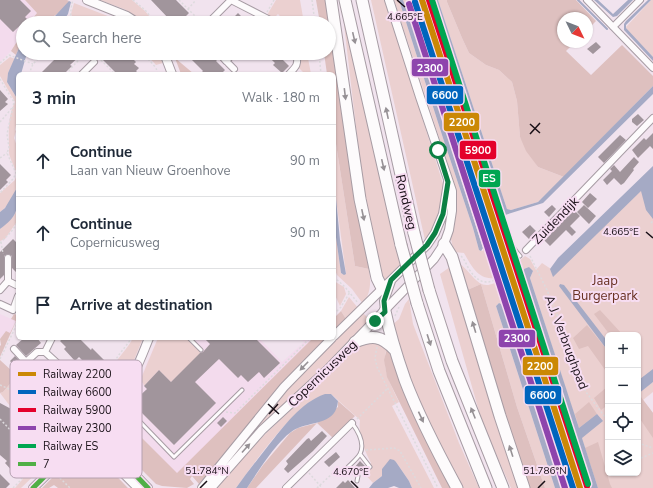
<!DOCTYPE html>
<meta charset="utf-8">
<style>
:root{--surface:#fff;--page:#f6f6f7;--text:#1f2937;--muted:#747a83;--line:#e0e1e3}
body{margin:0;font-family:"Nunito Sans",sans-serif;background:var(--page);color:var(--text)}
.controls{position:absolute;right:12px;bottom:12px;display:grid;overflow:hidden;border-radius:6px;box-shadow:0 1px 3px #0004}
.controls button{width:36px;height:36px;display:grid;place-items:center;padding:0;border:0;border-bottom:1px solid var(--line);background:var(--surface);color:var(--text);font:20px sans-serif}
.compass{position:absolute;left:557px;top:12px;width:36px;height:36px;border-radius:50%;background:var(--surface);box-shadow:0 1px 3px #0004;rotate:133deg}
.stop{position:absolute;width:12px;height:12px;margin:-9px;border:3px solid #0b8043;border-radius:50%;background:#fff}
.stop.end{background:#0b8043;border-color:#fff;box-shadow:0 1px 4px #0008}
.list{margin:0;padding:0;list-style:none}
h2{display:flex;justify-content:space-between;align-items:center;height:52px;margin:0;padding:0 16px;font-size:17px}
h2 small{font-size:13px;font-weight:400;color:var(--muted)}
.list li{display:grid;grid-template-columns:26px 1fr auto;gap:12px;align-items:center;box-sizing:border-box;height:72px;padding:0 16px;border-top:1px solid var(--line)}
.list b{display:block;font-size:15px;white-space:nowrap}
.list p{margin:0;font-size:13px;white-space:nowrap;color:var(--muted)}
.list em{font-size:13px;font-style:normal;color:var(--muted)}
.icon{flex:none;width:22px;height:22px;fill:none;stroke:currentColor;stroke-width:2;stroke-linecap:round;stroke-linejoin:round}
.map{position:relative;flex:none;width:653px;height:488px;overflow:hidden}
.search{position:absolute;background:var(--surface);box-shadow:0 1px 3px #0004;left:16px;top:16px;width:320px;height:44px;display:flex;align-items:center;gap:10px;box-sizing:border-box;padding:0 14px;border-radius:22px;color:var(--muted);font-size:15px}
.panel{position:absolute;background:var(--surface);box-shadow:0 1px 3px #0004;left:16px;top:72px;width:320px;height:268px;border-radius:6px}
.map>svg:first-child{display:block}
.built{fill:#f3dbed}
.green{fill:#ebd0d0}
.forest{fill:#dec0bf}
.water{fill:#a5aac5}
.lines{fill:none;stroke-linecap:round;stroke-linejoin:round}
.stream{stroke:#a5aac5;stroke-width:2}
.building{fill:#a1959c}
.service-casing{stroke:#a79ca4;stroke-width:5}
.minor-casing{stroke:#a79ca4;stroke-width:8}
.tertiary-casing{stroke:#a79ca4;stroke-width:10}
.trunk-casing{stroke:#a79ca4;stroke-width:13}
.path{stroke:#dddadd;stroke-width:1.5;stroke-dasharray:2 2;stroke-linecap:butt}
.service{stroke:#fdfbfc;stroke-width:3}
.minor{stroke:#fdfbfc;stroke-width:6}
.tertiary{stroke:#fdfbfc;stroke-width:8}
.trunk{stroke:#fdfbfc;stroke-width:11}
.trunk-bridge-casing{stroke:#a79ca4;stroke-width:13;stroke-linecap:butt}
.trunk-bridge{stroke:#fdfbfc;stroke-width:11}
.bus-1-casing{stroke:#f7ddf2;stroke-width:8}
.bus-1{stroke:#50af46;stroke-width:5}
.rail-1-casing{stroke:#f7ddf2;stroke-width:9}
.rail-2-casing{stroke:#f7ddf2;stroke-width:9}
.rail-3-casing{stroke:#f7ddf2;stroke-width:9}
.rail-4-casing{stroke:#f7ddf2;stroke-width:9}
.rail-5-casing{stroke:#f7ddf2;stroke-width:9}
.rail-1{stroke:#cb8805;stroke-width:6}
.rail-2{stroke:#0065bd;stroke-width:6}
.rail-3{stroke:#e4002b;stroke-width:6}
.rail-4{stroke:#8e44ad;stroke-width:6}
.rail-5{stroke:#00a651;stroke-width:6}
.oneway{fill:#969195}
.route{stroke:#0b8043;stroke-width:5}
.ticks{fill:none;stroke:#191017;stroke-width:1.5}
.labels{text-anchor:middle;stroke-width:4;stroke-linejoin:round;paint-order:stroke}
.street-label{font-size:13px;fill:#191017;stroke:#f7ddf2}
.park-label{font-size:13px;fill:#683123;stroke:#f7ddf2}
.key{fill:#f7ddf2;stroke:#b4a0b0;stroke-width:1}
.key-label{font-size:11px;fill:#191017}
.ticks-label{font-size:10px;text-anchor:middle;fill:#191017;stroke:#f7ddf2;stroke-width:4;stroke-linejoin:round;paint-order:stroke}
.line-badge{stroke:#f7ddf2;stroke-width:1.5}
.badge-label{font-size:11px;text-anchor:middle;font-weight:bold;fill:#fff}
</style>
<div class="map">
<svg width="653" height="488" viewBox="0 0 653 488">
<rect width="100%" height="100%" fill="#f1e3ee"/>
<path class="built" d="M 0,0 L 25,0 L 37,13 L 29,23 L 23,23 L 23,32 L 11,51 L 0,62 Z
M 0,314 L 16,321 L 10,333 L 4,334 L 0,339 Z
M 158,338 L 259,338 L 282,362 L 304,342 L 300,338 L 313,338 L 177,474 L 121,416 L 125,411 L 121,408 L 134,392 Z"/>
<path class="green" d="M 100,0 L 132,0 L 145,11 L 155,23 L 146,23 L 136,16 L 124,9 Z
M 276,0 L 300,0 L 304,23 L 286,23 L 278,14 L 273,19 L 267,15 Z
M 371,0 L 385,0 L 444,187 C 442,206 439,226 425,240 Z
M 394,0 L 399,0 L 442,135 L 473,228 L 479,250 L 483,251 L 483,248 L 403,0 L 412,0 L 501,270 L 494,278 C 478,280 471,265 464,253 L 454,252 L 450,235 L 455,200 L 455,186 Z
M 427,0 L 435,0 L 505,215 L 509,234 L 504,217 L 500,218 L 511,253 L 513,253 L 514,256 L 511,259 Z
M 438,0 L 447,0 L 447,2 L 462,38 L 469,53 L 486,65 L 499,70 L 512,82 L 517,101 L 520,137 L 538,167 L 564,177 L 538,202 L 511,210 L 507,209 Z
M 651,0 L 653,0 L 653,57 L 627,31 L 626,27 Z
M 74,3 L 126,23 L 80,22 L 73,18 L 71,14 Z
M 346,14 L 403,264 L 384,283 L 364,195 L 343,16 Z
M 145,53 L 157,53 L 163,63 L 156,65 Z
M 307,53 L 317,53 L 311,58 L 308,58 L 311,74 L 303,74 L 304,73 L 299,68 L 302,57 L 301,54 Z
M 10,57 L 15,59 L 8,73 L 7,82 L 18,100 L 18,116 L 15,130 L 16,131 L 14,138 L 18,149 L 18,171 L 15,170 C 14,165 9,157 9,152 C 9,136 7,117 15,102 L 0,76 L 0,65 Z
M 334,131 L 355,266 L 369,269 C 371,283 371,292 363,304 L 352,289 L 337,275 L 335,270 L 334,223 L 341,273 L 342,274 L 346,274 L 335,191 Z
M 17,174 C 20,186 11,205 0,212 L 0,193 L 15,180 Z
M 645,184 L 653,213 L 653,377 L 638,389 L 638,335 L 608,335 L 608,473 L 638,473 L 638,393 L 653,382 L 653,392 L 643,400 L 653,413 L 653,488 L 598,488 L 530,278 L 533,271 L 524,273 L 591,488 L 583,488 L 511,268 L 525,256 L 530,259 L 536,270 L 542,263 L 554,271 Z
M 18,207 L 18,220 L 5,239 L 0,241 L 0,229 L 15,214 Z
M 459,263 C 477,277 479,296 504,277 L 571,488 L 562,488 L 503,307 L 499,303 L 496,306 L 555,488 L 545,488 L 517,407 L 481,284 L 465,291 Z
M 450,267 L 520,488 L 511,488 L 482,422 L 440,274 Z
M 334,281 L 344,287 L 346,294 L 340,306 L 334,293 Z
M 349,297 L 358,308 L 346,319 L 341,311 Z
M 409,299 L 413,324 L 459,443 L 479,488 L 463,488 L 414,391 L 391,326 L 399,319 L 405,304 Z
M 363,313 L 371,321 L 217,476 L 259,421 L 310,364 Z
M 133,338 L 143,338 L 130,370 L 111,396 L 77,428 L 45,465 L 21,488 L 15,488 L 22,480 L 25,474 L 37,461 L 56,434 L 45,416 L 21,397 L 10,406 L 0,393 L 3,392 L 15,378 L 32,395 L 49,406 L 59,416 L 77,398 L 83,408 C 99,395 106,375 118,359 C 123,352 129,346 133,338 Z
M 158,338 L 186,338 L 201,353 L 171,382 L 159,370 L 144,386 L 143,383 L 140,381 Z
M 372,341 L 387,348 C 380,367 391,385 399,402 L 392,406 L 434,488 L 412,488 L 409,481 L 396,462 L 382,469 L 382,476 L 373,483 L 363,472 L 371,463 C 364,449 358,436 360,420 L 331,394 C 301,394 253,465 236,488 L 217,488 L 258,441 L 320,382 L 360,343 Z"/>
<path class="forest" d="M 25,0 L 67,0 L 69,1 C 61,15 45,23 29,23 L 37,13 Z
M 316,0 L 328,0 L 357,206 L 369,269 L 355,266 L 334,131 L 334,74 L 327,74 L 324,53 L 329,53 L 329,23 L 320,23 Z
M 447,0 L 576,0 L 596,21 L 587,30 L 587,18 L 563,18 L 563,42 L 575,42 L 566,51 L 591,75 L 622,45 L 653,76 L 653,86 L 564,177 L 538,167 L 526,151 L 520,137 L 517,101 L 512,82 L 499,70 L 486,65 L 469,53 L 462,38 L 447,2 Z
M 23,32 L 23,39 L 16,55 L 11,51 Z
M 175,58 L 194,74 L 181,74 Z
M 481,284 L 517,407 L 545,488 L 529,488 L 501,405 L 465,291 Z
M 600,310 L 623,335 L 610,335 L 594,314 Z
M 341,311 L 346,319 L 338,328 L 334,328 L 334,318 Z
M 14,314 L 18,315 L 18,317 L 0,357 L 0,346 L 1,345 L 0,339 L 6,331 L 10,333 L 16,321 L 11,319 Z
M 587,325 L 608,351 L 608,374 L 588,346 L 579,349 L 573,338 Z
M 313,338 L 326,338 L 290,377 L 199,484 L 192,476 L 190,479 L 194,484 L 187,488 L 162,486 L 156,484 L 108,436 L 106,427 L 121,408 L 125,411 L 121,417 L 177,473 Z
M 387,348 L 454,488 L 442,488 L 387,377 L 384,360 Z
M 0,360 L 12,371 L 15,378 L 3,392 L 0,393 Z
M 608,386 L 608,405 L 601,410 L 594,398 Z
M 638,393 L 653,413 L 653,438 L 638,416 Z
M 338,401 L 355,416 L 333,438 L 317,423 L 256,488 L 247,488 L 263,465 L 290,433 L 298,428 L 317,423 L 338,407 Z
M 589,402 L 597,414 L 579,428 L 575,414 Z
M 598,442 L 610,484 L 612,488 L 598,488 L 585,448 Z
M 87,451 C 99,456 118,478 128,488 L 58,488 L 54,485 L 49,488 L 42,488 L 75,455 L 81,452 Z"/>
<path class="water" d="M 399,0 L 403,0 L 413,28 L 483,248 L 481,251 L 479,250 L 473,228 L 442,135 Z
M 435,0 L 438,0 L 507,209 L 511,210 L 538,202 L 653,86 L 653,94 L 543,203 L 505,215 Z
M 594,0 L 598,0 L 613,14 L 628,0 L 633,0 L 617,16 L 613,17 Z
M 648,0 L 651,0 L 626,25 L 626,28 L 653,57 L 653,61 L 624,30 L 624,24 L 626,21 Z
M 69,1 L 71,2 L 68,14 L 63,21 L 62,21 L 60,23 L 37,23 L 55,16 Z
M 23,39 L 23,53 L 27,53 L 21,74 L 18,74 L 18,100 L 7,82 L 8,73 Z
M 653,166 L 653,219 L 646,210 L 641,191 L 553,277 L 550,269 L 558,258 Z
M 334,178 L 340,240 L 346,274 L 344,275 L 341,273 L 334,223 Z
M 18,186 C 18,208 19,215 0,229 L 0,212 L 5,208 Z
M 529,267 L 533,271 L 530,278 L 579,428 L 597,414 L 603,421 L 582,438 L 598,488 L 591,488 L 529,290 L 523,273 L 524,269 Z
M 560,284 L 564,285 L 608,342 L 608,351 L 559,286 Z
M 499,303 L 501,304 L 503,307 L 562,488 L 555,488 L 496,306 Z
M 653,369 L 653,382 L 638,394 L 638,378 L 640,379 Z
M 325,394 L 331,394 L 338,401 C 336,424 315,421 298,428 C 280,435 258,472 247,488 L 236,488 C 246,474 257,460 268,446 C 284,426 300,403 325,394 Z
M 390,459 L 394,460 L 396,462 L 409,481 L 412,488 L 399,488 L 394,486 L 388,488 L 369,488 L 373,483 L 382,476 L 382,469 Z"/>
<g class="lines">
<path class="stream" d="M 578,0 L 607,29"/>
</g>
<path class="building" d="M 0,0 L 20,0 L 31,11 L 25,17 L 27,19 L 13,32 L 0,19 Z
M 151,0 L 176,0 L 189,13 L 182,20 L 185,23 L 167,23 L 170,20 Z
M 238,13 L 248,23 L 228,23 Z
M 596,42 L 601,47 L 593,54 L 587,49 Z
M 61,53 L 83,53 L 70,65 L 72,66 L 64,74 L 40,74 Z
M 96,53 L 123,53 L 130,60 L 132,58 L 136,62 L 134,64 L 139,68 L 136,71 L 139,74 L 117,74 Z
M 185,53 L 215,53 L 218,59 L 216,61 L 225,70 L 221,74 L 200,74 L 203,71 Z
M 265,53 L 285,53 L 281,58 L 289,66 L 282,73 L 273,65 L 275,63 Z
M 0,90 L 8,99 L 5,102 L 8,104 L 0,111 Z
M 638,114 L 644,120 L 637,126 L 632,122 L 632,119 Z
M 653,133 L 653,149 L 650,146 L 638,158 L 632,150 L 644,138 L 646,140 Z
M 620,135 L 626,140 L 604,163 L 598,157 Z
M 634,157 L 639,162 L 633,169 L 634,170 L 624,183 L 621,185 L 614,178 L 607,185 L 603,180 L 612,171 L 610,169 L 614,165 L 620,172 Z
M 0,164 L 11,175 L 6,180 L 8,182 L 0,190 Z
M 590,193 L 597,199 L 588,208 L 582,202 Z
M 552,205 L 556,209 L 549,217 L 544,212 Z
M 584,205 L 596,216 L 589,224 L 577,212 Z
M 574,210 L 580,216 L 570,226 L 576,232 L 572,236 L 566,230 L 550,246 L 544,240 Z
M 530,225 L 536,231 L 529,239 L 522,232 Z
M 13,239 L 18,244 L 18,274 L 12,268 L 12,256 L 8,254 L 4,256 L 4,275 L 0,279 L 0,252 Z
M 24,338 L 37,338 L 41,343 L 26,356 L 16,345 Z
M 63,338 L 79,338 L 91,350 L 92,348 L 110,366 L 92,383 L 93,384 L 89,389 L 90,391 L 84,397 L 78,391 L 66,403 L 62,400 L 54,406 L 32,395 L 29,391 L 31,389 L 26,384 L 27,382 L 20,374 L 21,373 L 10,361 L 15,356 L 25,366 L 29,366 L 33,362 L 43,373 L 47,370 L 59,382 L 63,378 L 73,388 L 83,378 L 79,375 L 79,373 L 87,365 L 79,357 L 75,361 L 64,349 L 66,347 L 60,341 Z
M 204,338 L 240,338 L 243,340 L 245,338 L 255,338 L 280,363 L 264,378 L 259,372 L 248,382 L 241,375 L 238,378 L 219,359 L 195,382 L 216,403 L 174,445 L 132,403 L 147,389 L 144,386 L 159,370 L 171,382 L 200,353 L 203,352 L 210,344 Z
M 0,403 L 13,410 L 19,404 L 22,406 L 24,404 L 38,418 L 35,421 L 47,433 L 37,443 L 35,441 L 26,451 L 32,457 L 15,474 L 5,463 L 7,461 L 0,455 Z
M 223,417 L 227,421 L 221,427 L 217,423 Z
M 322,431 L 327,436 L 313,451 L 288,473 L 284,469 L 288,464 L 286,461 L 307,439 L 309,438 L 311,441 Z
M 336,452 L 340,457 L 329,467 L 324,462 Z
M 360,461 L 366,467 L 360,473 L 354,468 Z
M 0,474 L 10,484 L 6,488 L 0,488 Z
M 348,480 L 355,488 L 336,488 L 343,481 L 345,483 Z"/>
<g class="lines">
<defs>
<path id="service" d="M 502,218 C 506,231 510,246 520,256
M 189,338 L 201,350
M 117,398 L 174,457 L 242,390
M 352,423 C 358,431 365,444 360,454 C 357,459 352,463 348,467 L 358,476 L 357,481
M 360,454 L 370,467"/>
<path id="minor" d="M 231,0 L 268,19
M 587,0 L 653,68
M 208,23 L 231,0
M 265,23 L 268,19 L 272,23
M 613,27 L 640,0
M 219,53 L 226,61 L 234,53
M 226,61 L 234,69
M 82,74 L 94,62
M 289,74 C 297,66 298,65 297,53
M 526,250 L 653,118
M 8,258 L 8,281
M 0,290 L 8,281 L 18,286
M 0,304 L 13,310 L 18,296
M 52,338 L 45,352 L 67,372
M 14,349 L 26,362 L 37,352 L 45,352
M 286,488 L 352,423"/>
<path id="tertiary" d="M 87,0 L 127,16 L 138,23
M 164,53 L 172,74
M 385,311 L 384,301 L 391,281
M 334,336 L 427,245 L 435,233 L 443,214 L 448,182
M 90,437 C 94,412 112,407 125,388 C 136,373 142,355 149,338
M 66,451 L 76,438 L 82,433 L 91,434 L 99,438 L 148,488
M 33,488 L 75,447 L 83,443 L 89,442 L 95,445 L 138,488
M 202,488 L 284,387 L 332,338
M 211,488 L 262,430 L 327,370 L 434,259 L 444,244 L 449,230 L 452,211 L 452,191 L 420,97 L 389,0"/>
<path id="trunk" d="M 331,0 L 360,199 L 377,278 L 382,288
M 345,0 L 401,245
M 362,0 L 414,233
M 444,244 L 452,257 L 500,416 L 524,488
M 429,290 L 452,361 L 503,488
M 417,303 L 439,371 L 486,488
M 385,311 C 390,335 397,357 405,380 C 419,417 438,453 457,488
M 355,342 C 372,335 381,335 395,350"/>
</defs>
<use href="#service" class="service-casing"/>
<use href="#minor" class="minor-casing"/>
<use href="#tertiary" class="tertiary-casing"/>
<use href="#trunk" class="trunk-casing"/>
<path class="path" d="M 133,0 L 145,10 L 156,23
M 179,0 L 197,18 L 191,23
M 312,0 L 315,23
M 188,9 L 196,0
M 267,12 L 274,0
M 71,19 L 80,23
M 68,23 C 72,16 70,8 73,0
M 143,53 L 156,68 L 158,74
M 319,53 L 321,74
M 101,60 L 115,74
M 0,63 L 9,55 L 33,64
M 29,74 L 33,64 L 44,53
M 66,74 L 85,53
M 0,79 L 14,102 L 7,134 L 9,148 L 7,153 L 16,173 L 13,179 L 0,193
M 0,122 L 12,108
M 0,158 L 7,153
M 651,223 L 653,221
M 1,242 L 3,254
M 0,243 L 11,232 L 18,222
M 461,256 C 466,261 467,267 471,272 C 488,295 504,273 516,260
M 530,256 L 547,290 L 560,322 L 570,355 L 586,392 L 608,421
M 334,277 L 345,287 L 358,303
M 334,314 L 341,307 L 350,292
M 395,316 L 399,307
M 377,347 L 375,358 L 377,367 L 438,488
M 0,359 L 18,322
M 72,367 L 74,366 C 85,368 95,372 106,377
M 72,377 C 76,383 75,389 78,396 C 81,403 87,409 92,414
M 16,380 L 32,396 L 49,404 L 42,417
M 0,385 C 7,388 14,391 20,395 C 34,404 45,420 54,433 L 70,434
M 21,395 L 24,388
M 226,412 L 235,413 L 310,338
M 0,419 L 16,436 L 13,438 L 36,460
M 357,419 L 388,388
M 83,424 L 88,419
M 79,426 L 89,416
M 638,443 L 653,448
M 366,450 L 394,448 L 400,451 L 421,488
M 641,458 L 653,453
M 309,473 L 322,488
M 57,475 L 70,488
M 13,488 L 21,480 L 24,473 L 36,460 L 54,433 L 93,400 L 118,356 L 132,338
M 317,488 L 336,470 L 344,468
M 357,488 L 359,487 L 360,488"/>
<use href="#service" class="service"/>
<use href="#minor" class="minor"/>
<use href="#tertiary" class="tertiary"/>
<use href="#trunk" class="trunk"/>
<defs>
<path id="trunk-bridge" d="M 414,233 L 429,290
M 401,245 L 417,303"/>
</defs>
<use href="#trunk-bridge" class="trunk-bridge-casing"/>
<use href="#trunk-bridge" class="trunk-bridge"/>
<defs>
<path id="bus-1" d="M 33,488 L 56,465 L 76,438 L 82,433 L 95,435 L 106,444 L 148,488"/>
</defs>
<use href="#bus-1" class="bus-1-casing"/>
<use href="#bus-1" class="bus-1"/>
<defs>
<path id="rail-1" d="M 422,0 L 580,488"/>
<path id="rail-2" d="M 415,2 L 573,488"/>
<path id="rail-3" d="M 429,0 L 587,486"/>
<path id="rail-4" d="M 409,4 L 565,488"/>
<path id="rail-5" d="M 432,0 L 588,484"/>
</defs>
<use href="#rail-1" class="rail-1-casing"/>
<use href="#rail-2" class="rail-2-casing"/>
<use href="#rail-3" class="rail-3-casing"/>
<use href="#rail-4" class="rail-4-casing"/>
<use href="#rail-5" class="rail-5-casing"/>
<use href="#rail-1" class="rail-1"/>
<use href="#rail-2" class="rail-2"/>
<use href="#rail-3" class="rail-3"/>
<use href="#rail-4" class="rail-4"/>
<use href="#rail-5" class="rail-5"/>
</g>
<defs><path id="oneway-solid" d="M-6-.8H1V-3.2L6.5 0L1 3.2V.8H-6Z"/></defs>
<g class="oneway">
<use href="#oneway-solid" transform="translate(354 38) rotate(77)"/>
<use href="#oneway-solid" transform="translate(345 94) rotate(83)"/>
<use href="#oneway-solid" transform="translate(387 113) rotate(-102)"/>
<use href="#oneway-solid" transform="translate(383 165) rotate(77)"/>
<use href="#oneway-solid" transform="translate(363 215) rotate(78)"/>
<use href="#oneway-solid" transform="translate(474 327) rotate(-107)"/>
<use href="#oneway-solid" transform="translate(429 340) rotate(72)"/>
<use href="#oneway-solid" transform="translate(304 366) rotate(134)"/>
<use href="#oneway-solid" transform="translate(473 413) rotate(-112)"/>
<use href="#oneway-solid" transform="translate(421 417) rotate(65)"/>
<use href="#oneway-solid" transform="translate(246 448) rotate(-48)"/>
<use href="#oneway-solid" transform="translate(511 451) rotate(-108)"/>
</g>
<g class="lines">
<path class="route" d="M 375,321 L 385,312 L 384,301 L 391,280 L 427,245 L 435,233 L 443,214 L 448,182 L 438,150"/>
</g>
<path class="ticks" d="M 397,0 L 405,7M 530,124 L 540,133M 530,134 L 540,123M 646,232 L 653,238M 268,404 L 279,414M 269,414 L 278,404M 351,481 L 358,488M 200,488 L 207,481M 538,488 L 545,481"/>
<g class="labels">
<g class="street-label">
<text transform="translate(407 202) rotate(77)" y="5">Rondweg</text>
<text transform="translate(555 220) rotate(-46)" y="5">Zuidendijk</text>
<text transform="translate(567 342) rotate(69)" y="5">A.J. Verbrughpad</text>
<text transform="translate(322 373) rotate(-44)" y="5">Copernicusweg</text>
</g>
<g class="park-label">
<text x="605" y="285">Jaap<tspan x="605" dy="15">Burgerpark</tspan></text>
</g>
</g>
<rect x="10" y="360" width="132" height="118" rx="6" class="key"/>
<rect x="18" y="372" width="18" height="4" fill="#cb8805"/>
<rect x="18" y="390" width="18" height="4" fill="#0065bd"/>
<rect x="18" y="408" width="18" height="4" fill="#e4002b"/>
<rect x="18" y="426" width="18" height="4" fill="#8e44ad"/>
<rect x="18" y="444" width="18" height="4" fill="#00a651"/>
<rect x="18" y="462" width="18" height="4" fill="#50af46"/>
<g class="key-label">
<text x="43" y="378">Railway 2200</text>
<text x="43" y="396">Railway 6600</text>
<text x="43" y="414">Railway 5900</text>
<text x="43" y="432">Railway 2300</text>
<text x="43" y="450">Railway ES</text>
<text x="43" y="468">7</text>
</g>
<g class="ticks-label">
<text x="405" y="20">4.665°E</text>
<text x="621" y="235">4.665°E</text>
<text x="207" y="474">51.784°N</text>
<text x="545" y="474">51.786°N</text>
<text x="351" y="475">4.670°E</text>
</g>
<g class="line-badge">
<rect x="411" y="58" width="38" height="19" rx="4" fill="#8e44ad"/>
<rect x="426" y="85" width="38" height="20" rx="4" fill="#0065bd"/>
<rect x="443" y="112" width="37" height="20" rx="4" fill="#cb8805"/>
<rect x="459" y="140" width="38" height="20" rx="4" fill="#e4002b"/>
<rect x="478" y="169" width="23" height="19" rx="4" fill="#00a651"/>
<rect x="498" y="329" width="38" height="19" rx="4" fill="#8e44ad"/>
<rect x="522" y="356" width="37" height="20" rx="4" fill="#cb8805"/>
<rect x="524" y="385" width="38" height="20" rx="4" fill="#0065bd"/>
</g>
<g class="badge-label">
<text x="430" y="72">2300</text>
<text x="445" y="99">6600</text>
<text x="462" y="126">2200</text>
<text x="478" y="154">5900</text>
<text x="489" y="182">ES</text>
<text x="517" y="342">2300</text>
<text x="540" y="370">2200</text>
<text x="543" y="399">6600</text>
</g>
</svg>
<div class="controls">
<button>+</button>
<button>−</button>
<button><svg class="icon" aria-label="locate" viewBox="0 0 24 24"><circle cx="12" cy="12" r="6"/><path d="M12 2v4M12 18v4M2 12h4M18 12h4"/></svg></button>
<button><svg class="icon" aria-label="layers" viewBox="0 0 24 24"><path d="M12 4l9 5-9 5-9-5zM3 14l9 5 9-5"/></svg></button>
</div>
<svg class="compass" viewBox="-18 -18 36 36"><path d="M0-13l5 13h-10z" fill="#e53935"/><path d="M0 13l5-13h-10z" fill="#747a83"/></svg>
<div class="stop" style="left:438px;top:150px"></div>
<div class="stop end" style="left:375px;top:321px"></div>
<div class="search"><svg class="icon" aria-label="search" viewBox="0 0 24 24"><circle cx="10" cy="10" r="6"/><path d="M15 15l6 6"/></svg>Search here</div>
<section class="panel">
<h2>3 min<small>Walk · 180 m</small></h2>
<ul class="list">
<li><svg class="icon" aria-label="ahead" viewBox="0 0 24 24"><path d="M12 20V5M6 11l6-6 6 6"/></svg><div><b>Continue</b><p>Laan van Nieuw Groenhove</p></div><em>90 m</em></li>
<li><svg class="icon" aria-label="ahead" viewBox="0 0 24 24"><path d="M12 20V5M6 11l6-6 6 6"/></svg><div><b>Continue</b><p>Copernicusweg</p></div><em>90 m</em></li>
<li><svg class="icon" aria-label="arrive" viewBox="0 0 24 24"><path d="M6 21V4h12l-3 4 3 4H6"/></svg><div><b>Arrive at destination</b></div></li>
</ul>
</section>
</div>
